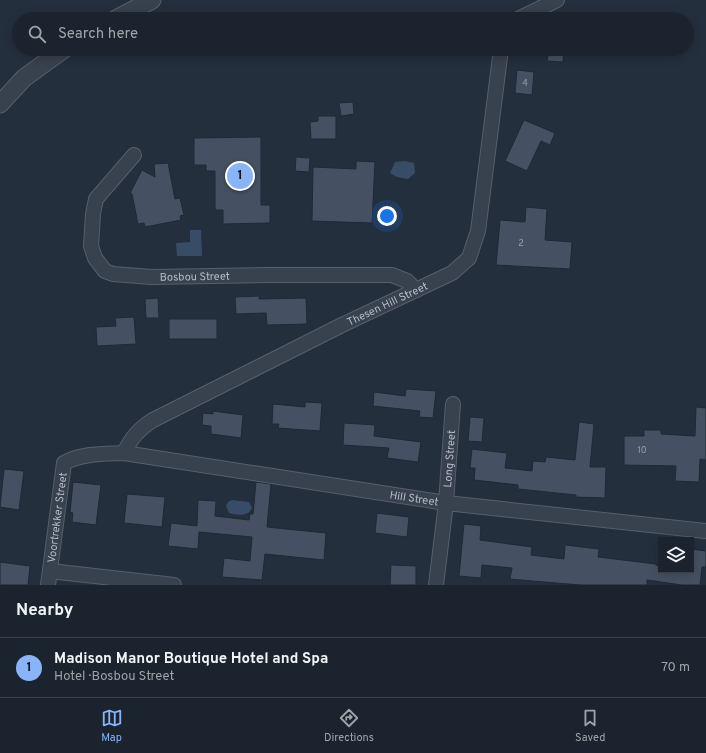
<!DOCTYPE html>
<meta charset="utf-8">
<style>
:root{--surface:#1b232e;--page:#242b36;--text:#f1f3f6;--muted:#a0a4aa;--line:#39404a;--accent:#8ab4f8}
body{margin:0;font-family:Overpass,sans-serif;background:var(--page);color:var(--text)}
.controls{position:absolute;right:12px;bottom:12px;display:grid;overflow:hidden;border-radius:0px;box-shadow:0 2px 10px #0003}
.controls button{width:36px;height:36px;display:grid;place-items:center;padding:0;border:0;border-bottom:1px solid var(--line);background:var(--surface);color:var(--text);font:20px sans-serif}
.you{position:absolute;left:387px;top:216px;width:14px;height:14px;margin:-10px;border:3px solid #fff;border-radius:50%;background:#1a73e8;box-shadow:0 0 0 6px #1a73e833}
.badge{display:grid;place-items:center;width:26px;height:26px;border-radius:50%;background:var(--accent);color:#111;font-size:13px;font-weight:700}
.pin{position:absolute;translate:-50% -50%;border:2px solid #fff;box-shadow:0 1px 4px #0006}
.list{margin:0;padding:0;list-style:none}
h2{display:flex;justify-content:space-between;align-items:center;height:52px;margin:0;padding:0 16px;font-size:17px}
h2 small{font-size:13px;font-weight:400;color:var(--muted)}
.list li{display:grid;grid-template-columns:26px 1fr auto;gap:12px;align-items:center;box-sizing:border-box;height:60px;padding:0 16px;border-top:1px solid var(--line)}
.list b{display:block;font-size:15px;white-space:nowrap}
.list p{margin:0;font-size:13px;white-space:nowrap;color:var(--muted)}
.list em{font-size:13px;font-style:normal;color:var(--muted)}
.icon{flex:none;width:22px;height:22px;fill:none;stroke:currentColor;stroke-width:2;stroke-linecap:round;stroke-linejoin:round}
.map{position:relative;flex:none;width:706px;height:585px;overflow:hidden}
.search{position:absolute;background:var(--surface);box-shadow:0 2px 10px #0003;left:12px;right:12px;top:12px;height:44px;display:flex;align-items:center;gap:10px;box-sizing:border-box;padding:0 14px;border-radius:22px;color:var(--muted);font-size:15px}
.sheet{height:112px;background:var(--surface)}
nav{display:flex;justify-content:space-around;align-items:center;box-sizing:border-box;height:56px;border-top:1px solid var(--line);background:var(--surface);font-size:11px;color:var(--muted)}
nav a{display:grid;justify-items:center;gap:2px}
nav .on{color:var(--accent)}
.map>svg:first-child{display:block}
.water{fill:#394c67}
.building{fill:#455162;stroke:#1f2835}
.lines{fill:none;stroke-linecap:round;stroke-linejoin:round}
.minor-casing{stroke:#565f6c;stroke-width:16}
.tertiary-casing{stroke:#565f6c;stroke-width:19}
.minor{stroke:#38414e;stroke-width:14}
.tertiary{stroke:#38414e;stroke-width:17}
.labels{text-anchor:middle;stroke-width:3;stroke-linejoin:round;paint-order:stroke}
.number-label{font-size:9px;fill:#98a1af}
.street-label{font-size:11px;fill:#b4bcc9;stroke:#1d2633}
</style>
<div class="map">
<svg width="706" height="585" viewBox="0 0 706 585">
<rect width="100%" height="100%" fill="#242f3e"/>
<path class="water" d="M 405,161 L 414,163 L 415,173 L 408,179 L 397,177 L 390,173 L 395,162 Z
M 190,230 L 201,230 L 202,256 L 177,256 L 176,243 L 190,242 Z
M 232,500 L 249,502 L 252,508 C 248,517 237,515 229,513 L 226,506 L 228,502 Z"/>
<path class="building" d="M 549,49 L 564,49 L 563,62 L 547,61 Z
M 517,70 L 534,72 L 532,95 L 515,93 Z
M 353,102 L 354,114 L 341,116 L 339,103 Z
M 318,116 L 336,116 L 336,139 L 311,139 L 310,122 L 318,121 Z
M 524,120 L 555,133 L 550,145 L 541,141 L 527,171 L 505,161 Z
M 261,137 L 261,205 L 270,205 L 270,223 L 223,224 L 223,210 L 215,210 L 215,171 L 206,171 L 206,165 L 194,165 L 194,138 Z
M 296,157 L 310,158 L 309,172 L 295,171 Z
M 356,161 L 375,162 L 372,223 L 312,221 L 313,167 L 356,169 Z
M 168,163 L 175,199 L 180,198 L 184,215 L 180,216 L 181,220 L 145,227 L 144,223 L 138,224 L 132,194 L 130,193 L 142,170 L 155,177 L 154,164 Z
M 526,207 L 547,209 L 545,240 L 572,242 L 570,269 L 496,265 L 500,220 L 525,222 Z
M 259,296 L 259,299 L 306,298 L 307,324 L 267,325 L 266,313 L 236,314 L 235,297 Z
M 158,298 L 159,318 L 146,318 L 145,299 Z
M 134,317 L 136,344 L 97,346 L 96,327 L 116,326 L 115,318 Z
M 169,319 L 217,319 L 217,339 L 169,339 Z
M 406,389 L 436,391 L 433,418 L 419,417 L 420,411 L 373,406 L 374,392 L 405,396 Z
M 305,402 L 322,403 L 320,431 L 278,428 L 279,424 L 272,424 L 273,404 L 305,407 Z
M 696,407 L 706,408 L 706,460 L 700,459 L 699,482 L 675,481 L 676,466 L 624,465 L 624,436 L 644,436 L 644,430 L 661,430 L 661,434 L 695,436 Z
M 213,411 L 243,415 L 241,438 L 211,434 L 211,426 L 202,425 L 203,413 L 213,414 Z
M 470,417 L 484,418 L 482,442 L 468,441 Z
M 579,422 L 594,424 L 590,467 L 606,467 L 605,498 L 576,497 L 576,495 L 518,489 L 518,485 L 474,480 L 475,468 L 470,468 L 472,449 L 507,453 L 505,468 L 532,471 L 533,461 L 545,462 L 546,457 L 575,460 Z
M 344,423 L 375,425 L 374,436 L 421,442 L 418,462 L 387,458 L 389,448 L 343,445 Z
M 4,469 L 24,471 L 19,510 L 0,507 Z
M 73,482 L 101,485 L 96,525 L 72,522 L 73,513 L 70,512 Z
M 256,482 L 271,484 L 267,527 L 326,533 L 324,560 L 265,554 L 262,580 L 222,577 L 224,558 L 250,561 L 252,537 L 199,532 L 198,549 L 168,546 L 171,523 L 197,526 L 198,500 L 216,501 L 215,516 L 249,520 L 250,514 L 253,514 Z
M 127,494 L 165,497 L 162,527 L 124,523 Z
M 377,513 L 409,517 L 407,537 L 375,533 Z
M 464,524 L 481,526 L 480,540 L 532,547 L 531,555 L 564,559 L 565,545 L 599,549 L 598,557 L 656,564 L 656,565 L 661,566 L 661,570 L 691,570 L 691,549 L 706,551 L 706,567 L 702,567 L 700,585 L 682,585 L 647,580 L 647,585 L 581,585 L 544,582 L 510,579 L 512,568 L 482,565 L 481,578 L 459,576 Z
M 0,562 L 30,566 L 28,585 L 0,585 Z
M 391,565 L 416,566 L 416,585 L 390,585 Z"/>
<g class="lines">
<defs>
<g id="minor">
<path d="M 518,19 L 557,0"/>
<path id="s1" d="M 134,155 L 96,199 L 93,214 L 91,246 L 95,258 L 105,271 L 113,274 L 152,277 L 266,275 L 392,275 L 407,281 L 416,290"/>
<path id="s2" d="M 124,453 C 131,438 139,429 153,420 L 342,325 L 452,273 L 469,258 L 478,231 L 501,49"/>
<path d="M 50,571 L 174,585"/>
<path id="s3" d="M 48,585 L 64,463 C 82,453 104,454 124,453 L 446,503 L 706,531"/>
<path id="s4" d="M 436,585 L 446,503 L 453,404"/>
</g>
<path id="tertiary" d="M 116,19 L 152,0
M 0,104 L 24,78 L 64,49"/>
</defs>
<use href="#minor" class="minor-casing"/>
<use href="#tertiary" class="tertiary-casing"/>
<use href="#minor" class="minor"/>
<use href="#tertiary" class="tertiary"/>
</g>
<g class="labels">
<g class="number-label">
<text x="525" y="86">4</text>
<text x="521" y="246">2</text>
<text x="642" y="453">10</text>
</g>
<g class="street-label">
<text dy="4" stroke="none"><textPath href="#s1" startOffset="225">Bosbou Street</textPath></text>
<text dy="4" stroke="none"><textPath href="#s2" startOffset="306">Thesen Hill Street</textPath></text>
<text dy="4" stroke="none"><textPath href="#s4" startOffset="127">Long Street</textPath></text>
<text dy="4" stroke="none"><textPath href="#s3" startOffset="478">Hill Street</textPath></text>
<text dy="4" stroke="none"><textPath href="#s3" startOffset="68">Voortrekker Street</textPath></text>
</g>
</g>
</svg>
<div class="controls">
<button><svg class="icon" aria-label="layers" viewBox="0 0 24 24"><path d="M12 4l9 5-9 5-9-5zM3 14l9 5 9-5"/></svg></button>
</div>
<div class="you"></div>
<div class="pin badge" style="left:240px;top:176px">1</div>
<div class="search"><svg class="icon" aria-label="search" viewBox="0 0 24 24"><circle cx="10" cy="10" r="6"/><path d="M15 15l6 6"/></svg>Search here</div>
</div>
<section class="sheet">
<h2>Nearby<small></small></h2>
<ul class="list">
<li><span class="badge">1</span><div><b>Madison Manor Boutique Hotel and Spa</b><p>Hotel · Bosbou Street</p></div><em>70 m</em></li>
</ul>
</section>
<nav>
<a class="on"><svg class="icon" aria-label="map" viewBox="0 0 24 24"><path d="M3 6l6-2 6 2 6-2v14l-6 2-6-2-6 2zM9 4v14M15 6v14"/></svg>Map</a>
<a><svg class="icon" aria-label="directions" viewBox="0 0 24 24"><path d="M12 3l9 9-9 9-9-9zM9 14v-3h6M13 9l2 2-2 2"/></svg>Directions</a>
<a><svg class="icon" aria-label="saved" viewBox="0 0 24 24"><path d="M7 4h10v16l-5-4-5 4z"/></svg>Saved</a>
</nav>
